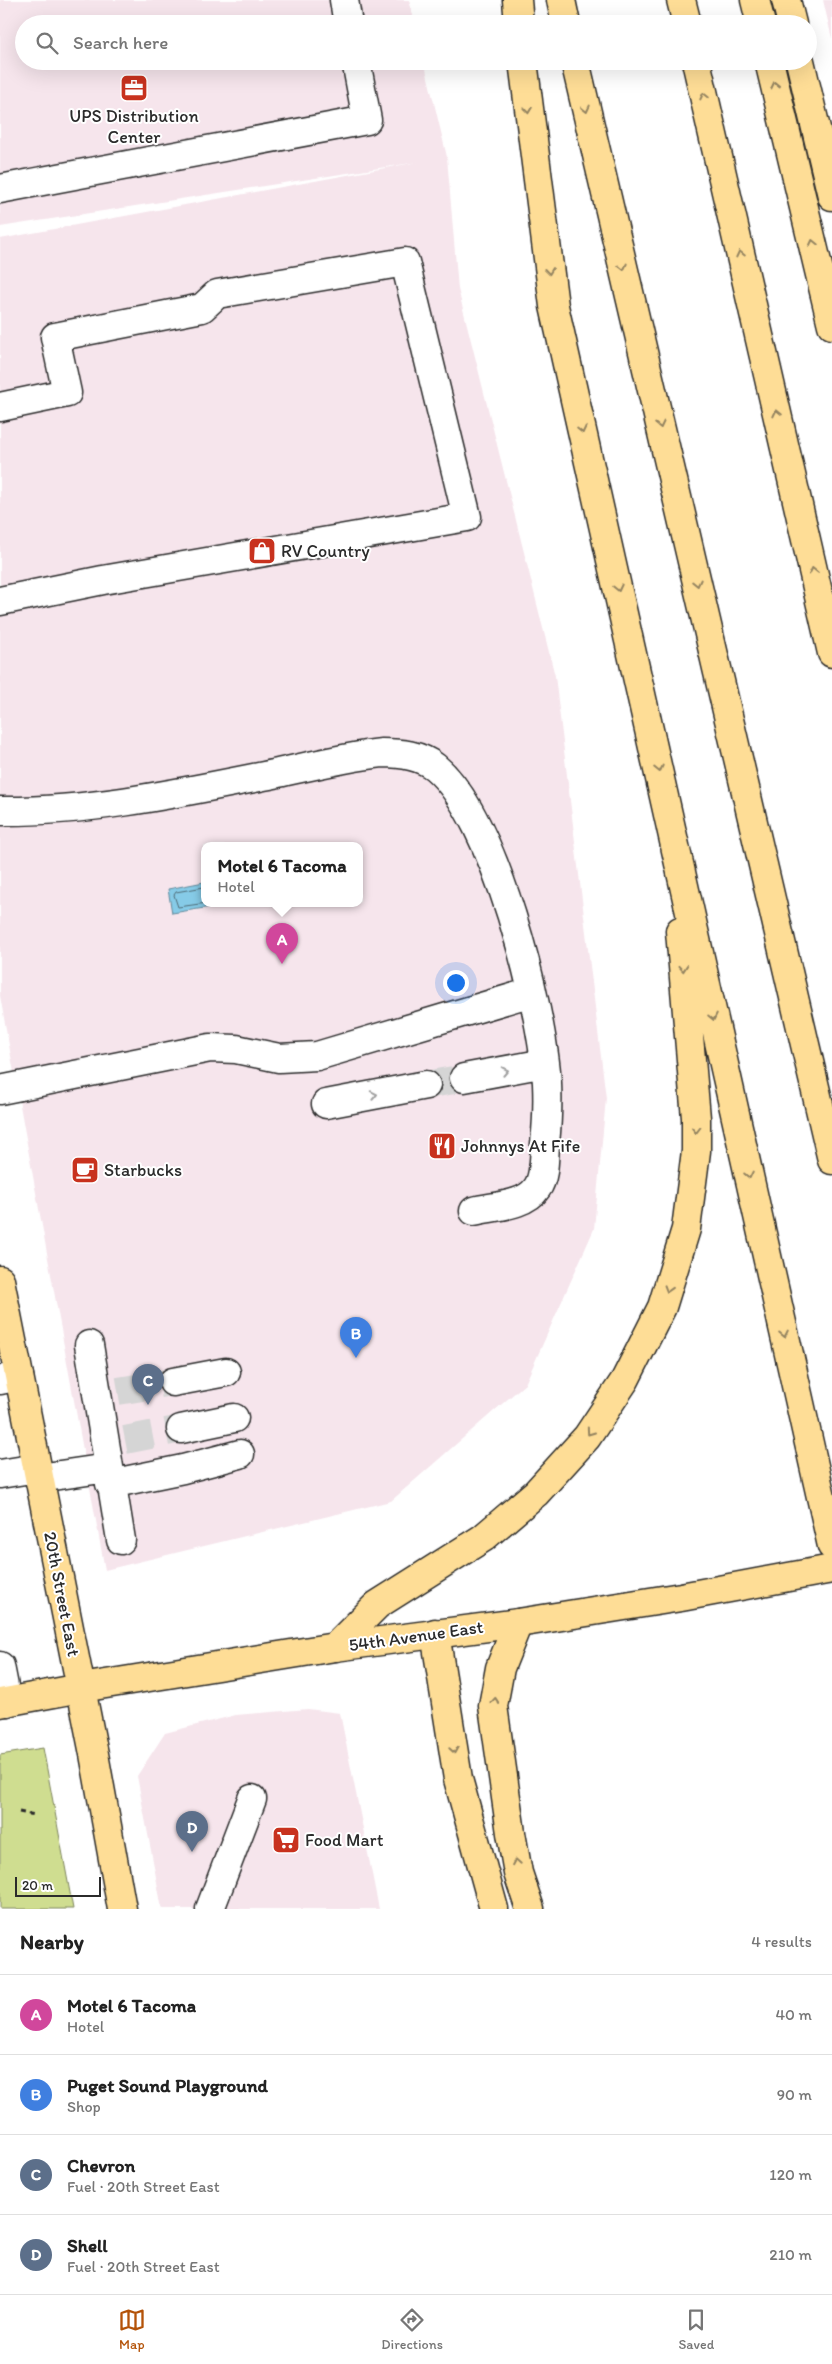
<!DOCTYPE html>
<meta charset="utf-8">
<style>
:root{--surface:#fff;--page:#f2f2f2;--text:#222;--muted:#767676;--line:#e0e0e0;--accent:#b45309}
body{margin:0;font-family:Itim,sans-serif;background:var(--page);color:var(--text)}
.scale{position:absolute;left:15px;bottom:12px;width:86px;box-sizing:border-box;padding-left:5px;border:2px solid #2b2b2b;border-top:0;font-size:14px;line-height:18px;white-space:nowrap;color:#2b2b2b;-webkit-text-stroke:4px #fff;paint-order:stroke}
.you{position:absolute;left:455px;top:982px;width:18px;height:18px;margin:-12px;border:4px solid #fff;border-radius:50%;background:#1a73e8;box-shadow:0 0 0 8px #1a73e833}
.badge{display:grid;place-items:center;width:32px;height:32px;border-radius:50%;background:var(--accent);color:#fff;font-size:16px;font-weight:700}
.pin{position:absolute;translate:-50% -41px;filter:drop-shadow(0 1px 2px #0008)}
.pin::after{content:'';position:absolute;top:26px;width:18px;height:15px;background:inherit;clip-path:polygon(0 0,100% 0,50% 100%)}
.popup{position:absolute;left:201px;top:842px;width:162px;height:65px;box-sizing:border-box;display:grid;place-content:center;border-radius:10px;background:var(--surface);filter:drop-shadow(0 1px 4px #0005);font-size:16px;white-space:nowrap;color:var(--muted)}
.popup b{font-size:19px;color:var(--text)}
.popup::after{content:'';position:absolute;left:50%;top:100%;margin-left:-10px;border:10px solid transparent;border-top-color:var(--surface)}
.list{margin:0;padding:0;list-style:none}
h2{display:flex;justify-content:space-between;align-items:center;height:65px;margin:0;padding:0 20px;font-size:21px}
h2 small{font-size:16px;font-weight:400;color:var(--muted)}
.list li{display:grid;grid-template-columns:32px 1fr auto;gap:15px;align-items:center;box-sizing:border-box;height:80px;padding:0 20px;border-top:1px solid var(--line)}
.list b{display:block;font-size:19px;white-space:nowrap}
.list p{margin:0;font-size:16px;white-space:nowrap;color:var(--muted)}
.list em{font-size:16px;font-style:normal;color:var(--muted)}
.icon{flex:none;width:28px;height:28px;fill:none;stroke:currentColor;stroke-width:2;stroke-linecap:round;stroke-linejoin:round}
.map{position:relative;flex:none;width:832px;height:1909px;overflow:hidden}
.search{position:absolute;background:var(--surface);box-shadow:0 5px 20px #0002;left:15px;right:15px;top:15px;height:55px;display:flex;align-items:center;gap:12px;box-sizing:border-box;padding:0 18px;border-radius:28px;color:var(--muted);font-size:19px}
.sheet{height:385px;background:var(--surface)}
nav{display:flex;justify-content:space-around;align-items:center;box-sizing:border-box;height:70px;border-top:1px solid var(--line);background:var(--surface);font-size:14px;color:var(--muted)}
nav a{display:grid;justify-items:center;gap:2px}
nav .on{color:var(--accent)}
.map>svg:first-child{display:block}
.built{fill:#f6e5ec;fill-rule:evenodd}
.green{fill:#cfdd90;stroke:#7d845e}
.water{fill:#86cbe7;stroke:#628b9c}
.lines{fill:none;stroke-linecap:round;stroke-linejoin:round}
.shore{stroke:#4f6b76;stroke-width:1}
.minor-tunnel{stroke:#d5d5d5;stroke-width:28;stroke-dasharray:28 14;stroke-linecap:butt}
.minor-casing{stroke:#2b2b2b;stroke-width:31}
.major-casing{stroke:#2b2b2b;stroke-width:31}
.highway-casing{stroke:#2b2b2b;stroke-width:31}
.path{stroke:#2b2b2b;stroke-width:3;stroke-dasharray:5 4;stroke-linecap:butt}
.minor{stroke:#fff;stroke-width:28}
.major{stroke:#fedd96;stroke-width:28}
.highway{stroke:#fedd96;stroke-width:28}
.oneway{stroke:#948460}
.oneway2{stroke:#a0a0a0}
.labels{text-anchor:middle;stroke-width:4;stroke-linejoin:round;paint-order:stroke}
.poi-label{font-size:18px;fill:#2b2b2b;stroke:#fff;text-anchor:start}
.street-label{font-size:18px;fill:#2b2b2b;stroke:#fff}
</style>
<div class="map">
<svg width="832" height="1909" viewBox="0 0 832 1909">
<rect width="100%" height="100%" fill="#fff"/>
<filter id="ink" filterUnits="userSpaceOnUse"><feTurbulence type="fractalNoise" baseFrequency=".02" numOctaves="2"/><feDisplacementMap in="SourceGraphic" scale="10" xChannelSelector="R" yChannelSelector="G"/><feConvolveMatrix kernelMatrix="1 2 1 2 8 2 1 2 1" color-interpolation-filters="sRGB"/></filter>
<g filter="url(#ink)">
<path class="built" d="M 0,0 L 409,0 L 415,24 L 24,24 L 24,61 L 424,61 L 447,157 L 458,289 L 555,676 L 606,1098 L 594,1229 L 525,1384 L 391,1501 L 105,1570 L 0,996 L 0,239 L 418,162 L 0,227 ZM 204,845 L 360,845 L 360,903 L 204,903 Z
M 823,0 L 832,0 L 832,39 Z
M 308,1709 L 340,1713 L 379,1909 L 162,1909 L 137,1776 L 165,1733 L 236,1715 Z"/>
<path class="green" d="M 43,1748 L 73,1909 L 0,1909 L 0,1755 Z"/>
<path class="water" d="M 204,882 L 204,903 L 224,903 L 224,905 L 172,913 L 168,889 Z"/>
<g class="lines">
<path class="shore" d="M 204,887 L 176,892 L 174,895 L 178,907 L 207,903"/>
<path class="minor-tunnel" d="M 426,1085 L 464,1078
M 118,1391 L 173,1382
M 125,1440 L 181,1429"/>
<defs>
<path id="minor" d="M 344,0 L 348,24
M 0,189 L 367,120 L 356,61
M 0,407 L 67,393 L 55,337 L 202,308 L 217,294 L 405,262 L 467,517 L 103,580 L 0,601
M 0,811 C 93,812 183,792 274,774 C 310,766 346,757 382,753 C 401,753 420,755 435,767 C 495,817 542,1007 547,1083 C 548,1104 547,1124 545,1144 C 544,1157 545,1177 537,1188 C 525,1206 494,1206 474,1211
M 464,1078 L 545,1063
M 0,1090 L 210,1048 L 236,1049 L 279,1058 L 317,1056 L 532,992
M 326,1104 L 426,1085
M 89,1345 L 121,1540
M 0,1380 L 19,1376
M 173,1382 L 226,1372
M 181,1429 L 234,1418
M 0,1474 L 37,1468
M 39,1478 L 108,1468
M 110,1484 L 183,1469 L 240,1454
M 0,1666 L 7,1702
M 210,1909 L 252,1799"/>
<path id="major" d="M 0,1280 L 94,1754 L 122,1909
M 0,1703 L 81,1688 L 335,1647 L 518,1623 L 681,1597 L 832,1569"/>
<path id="highway" d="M 517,0 L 519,24
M 561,0 L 566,24
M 681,0 L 687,24
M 755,0 L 761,24
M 786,0 L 792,24
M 523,61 L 554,306 L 832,1546
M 575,61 L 832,1160
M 696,61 L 832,653
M 769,61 L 832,325
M 800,61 L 832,196
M 518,1623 L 500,1668 L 493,1706 L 511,1833 L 518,1873 L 530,1909
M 435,1633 L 458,1779 L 494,1909
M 335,1647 L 377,1605 L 483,1538 L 536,1493 L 587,1437 L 625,1380 L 662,1307 L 686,1229 L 696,1151 L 696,1118 L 680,931"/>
</defs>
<use href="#minor" class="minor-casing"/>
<use href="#major" class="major-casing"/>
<use href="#highway" class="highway-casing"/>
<path class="path" d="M 19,1812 L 35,1815"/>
<use href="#minor" class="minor"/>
<use href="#major" class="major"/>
<use href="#highway" class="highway"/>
</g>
<defs><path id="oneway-chevron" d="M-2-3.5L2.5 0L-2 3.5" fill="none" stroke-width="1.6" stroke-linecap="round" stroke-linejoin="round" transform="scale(1.25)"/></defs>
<g class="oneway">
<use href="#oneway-chevron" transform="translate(775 85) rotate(-103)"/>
<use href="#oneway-chevron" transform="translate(704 96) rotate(-103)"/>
<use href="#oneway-chevron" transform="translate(586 109) rotate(77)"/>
<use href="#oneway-chevron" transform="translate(528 110) rotate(84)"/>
<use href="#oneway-chevron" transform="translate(813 243) rotate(-103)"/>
<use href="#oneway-chevron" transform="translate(740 254) rotate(-103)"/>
<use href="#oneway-chevron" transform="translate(623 267) rotate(77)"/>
<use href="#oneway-chevron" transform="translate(549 271) rotate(83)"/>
<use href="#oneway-chevron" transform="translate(777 413) rotate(-103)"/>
<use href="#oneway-chevron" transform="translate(660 425) rotate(77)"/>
<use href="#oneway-chevron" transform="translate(582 430) rotate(77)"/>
<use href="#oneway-chevron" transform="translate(813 571) rotate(-103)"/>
<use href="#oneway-chevron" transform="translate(697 583) rotate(77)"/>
<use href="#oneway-chevron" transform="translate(618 588) rotate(77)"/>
<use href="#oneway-chevron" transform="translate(659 769) rotate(77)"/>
<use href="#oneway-chevron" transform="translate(683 968) rotate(85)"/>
<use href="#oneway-chevron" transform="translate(713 1017) rotate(78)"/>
<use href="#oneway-chevron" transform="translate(696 1130) rotate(90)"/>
<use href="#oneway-chevron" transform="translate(749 1175) rotate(78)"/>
<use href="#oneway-chevron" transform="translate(668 1289) rotate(107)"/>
<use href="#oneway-chevron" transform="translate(784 1334) rotate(78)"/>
<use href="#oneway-chevron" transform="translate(590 1432) rotate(125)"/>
<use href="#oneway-chevron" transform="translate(495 1701) rotate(-85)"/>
<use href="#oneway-chevron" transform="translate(454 1750) rotate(81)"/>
<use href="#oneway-chevron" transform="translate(516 1862) rotate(-100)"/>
</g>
<g class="oneway2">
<use href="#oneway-chevron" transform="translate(505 1071) rotate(-11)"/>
<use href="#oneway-chevron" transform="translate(374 1095) rotate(-11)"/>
</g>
</g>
<defs>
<symbol id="office-square" viewBox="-11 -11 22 22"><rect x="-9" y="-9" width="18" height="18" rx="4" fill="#c8321e" stroke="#fff"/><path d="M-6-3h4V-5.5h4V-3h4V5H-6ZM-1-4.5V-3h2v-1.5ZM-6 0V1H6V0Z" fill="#fff"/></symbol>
<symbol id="shop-square" viewBox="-11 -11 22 22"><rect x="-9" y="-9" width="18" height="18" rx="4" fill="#c8321e" stroke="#fff"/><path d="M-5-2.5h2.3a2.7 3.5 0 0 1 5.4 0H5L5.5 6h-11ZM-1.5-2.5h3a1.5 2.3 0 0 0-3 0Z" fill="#fff"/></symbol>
<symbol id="restaurant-square" viewBox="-11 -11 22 22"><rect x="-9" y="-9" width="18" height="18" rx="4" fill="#c8321e" stroke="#fff"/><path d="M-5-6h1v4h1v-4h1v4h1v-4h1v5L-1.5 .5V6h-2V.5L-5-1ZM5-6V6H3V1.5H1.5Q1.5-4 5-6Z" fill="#fff"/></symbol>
<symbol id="cafe-square" viewBox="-11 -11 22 22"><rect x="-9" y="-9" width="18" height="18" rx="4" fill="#c8321e" stroke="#fff"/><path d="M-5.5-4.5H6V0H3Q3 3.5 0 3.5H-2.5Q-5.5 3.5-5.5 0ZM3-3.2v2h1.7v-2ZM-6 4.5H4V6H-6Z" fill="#fff"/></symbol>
<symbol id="supermarket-square" viewBox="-11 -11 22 22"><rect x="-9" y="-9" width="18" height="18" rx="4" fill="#c8321e" stroke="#fff"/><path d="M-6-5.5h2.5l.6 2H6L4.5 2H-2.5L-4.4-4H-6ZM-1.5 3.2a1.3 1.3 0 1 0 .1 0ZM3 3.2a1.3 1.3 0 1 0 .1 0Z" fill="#fff"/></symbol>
</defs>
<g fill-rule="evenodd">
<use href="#office-square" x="118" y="72" width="32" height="32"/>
<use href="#shop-square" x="246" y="535" width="32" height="32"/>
<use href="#restaurant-square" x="426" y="1130" width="32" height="32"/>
<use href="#cafe-square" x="69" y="1154" width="32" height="32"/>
<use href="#supermarket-square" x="270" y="1824" width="32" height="32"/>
</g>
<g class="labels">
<g class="poi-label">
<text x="134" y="122" text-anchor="middle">UPS Distribution<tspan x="134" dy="21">Center</tspan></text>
<text x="281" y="557">RV Country</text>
<text x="461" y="1152">Johnnys At Fife</text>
<text x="104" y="1176">Starbucks</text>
<text x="305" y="1846">Food Mart</text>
</g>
<g class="street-label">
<text transform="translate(62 1594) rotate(79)" y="6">20th Street East</text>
<text transform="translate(416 1636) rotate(-8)" y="6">54th Avenue East</text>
</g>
</g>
</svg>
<div class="scale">20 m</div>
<div class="you"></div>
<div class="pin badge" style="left:282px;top:964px;background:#d1479c">A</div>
<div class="popup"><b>Motel 6 Tacoma</b>Hotel</div>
<div class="pin badge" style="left:356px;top:1358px;background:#3f7fe0">B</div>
<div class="pin badge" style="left:148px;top:1405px;background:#5c6f8a">C</div>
<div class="pin badge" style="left:192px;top:1852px;background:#5c6f8a">D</div>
<div class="search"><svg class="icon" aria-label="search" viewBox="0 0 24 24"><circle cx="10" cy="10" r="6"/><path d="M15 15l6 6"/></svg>Search here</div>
</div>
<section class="sheet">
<h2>Nearby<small>4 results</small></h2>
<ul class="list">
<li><span class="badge" style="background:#d1479c">A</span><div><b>Motel 6 Tacoma</b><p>Hotel</p></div><em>40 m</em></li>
<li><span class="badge" style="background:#3f7fe0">B</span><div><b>Puget Sound Playground</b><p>Shop</p></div><em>90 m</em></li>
<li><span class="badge" style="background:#5c6f8a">C</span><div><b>Chevron</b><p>Fuel · 20th Street East</p></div><em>120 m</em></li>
<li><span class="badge" style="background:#5c6f8a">D</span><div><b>Shell</b><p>Fuel · 20th Street East</p></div><em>210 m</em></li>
</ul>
</section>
<nav>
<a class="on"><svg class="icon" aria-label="map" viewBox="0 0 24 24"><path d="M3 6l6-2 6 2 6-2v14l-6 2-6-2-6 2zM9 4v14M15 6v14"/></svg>Map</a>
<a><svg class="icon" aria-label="directions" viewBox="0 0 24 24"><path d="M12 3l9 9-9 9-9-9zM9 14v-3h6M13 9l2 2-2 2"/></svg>Directions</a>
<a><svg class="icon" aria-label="saved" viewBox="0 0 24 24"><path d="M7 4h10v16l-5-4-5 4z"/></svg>Saved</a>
</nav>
